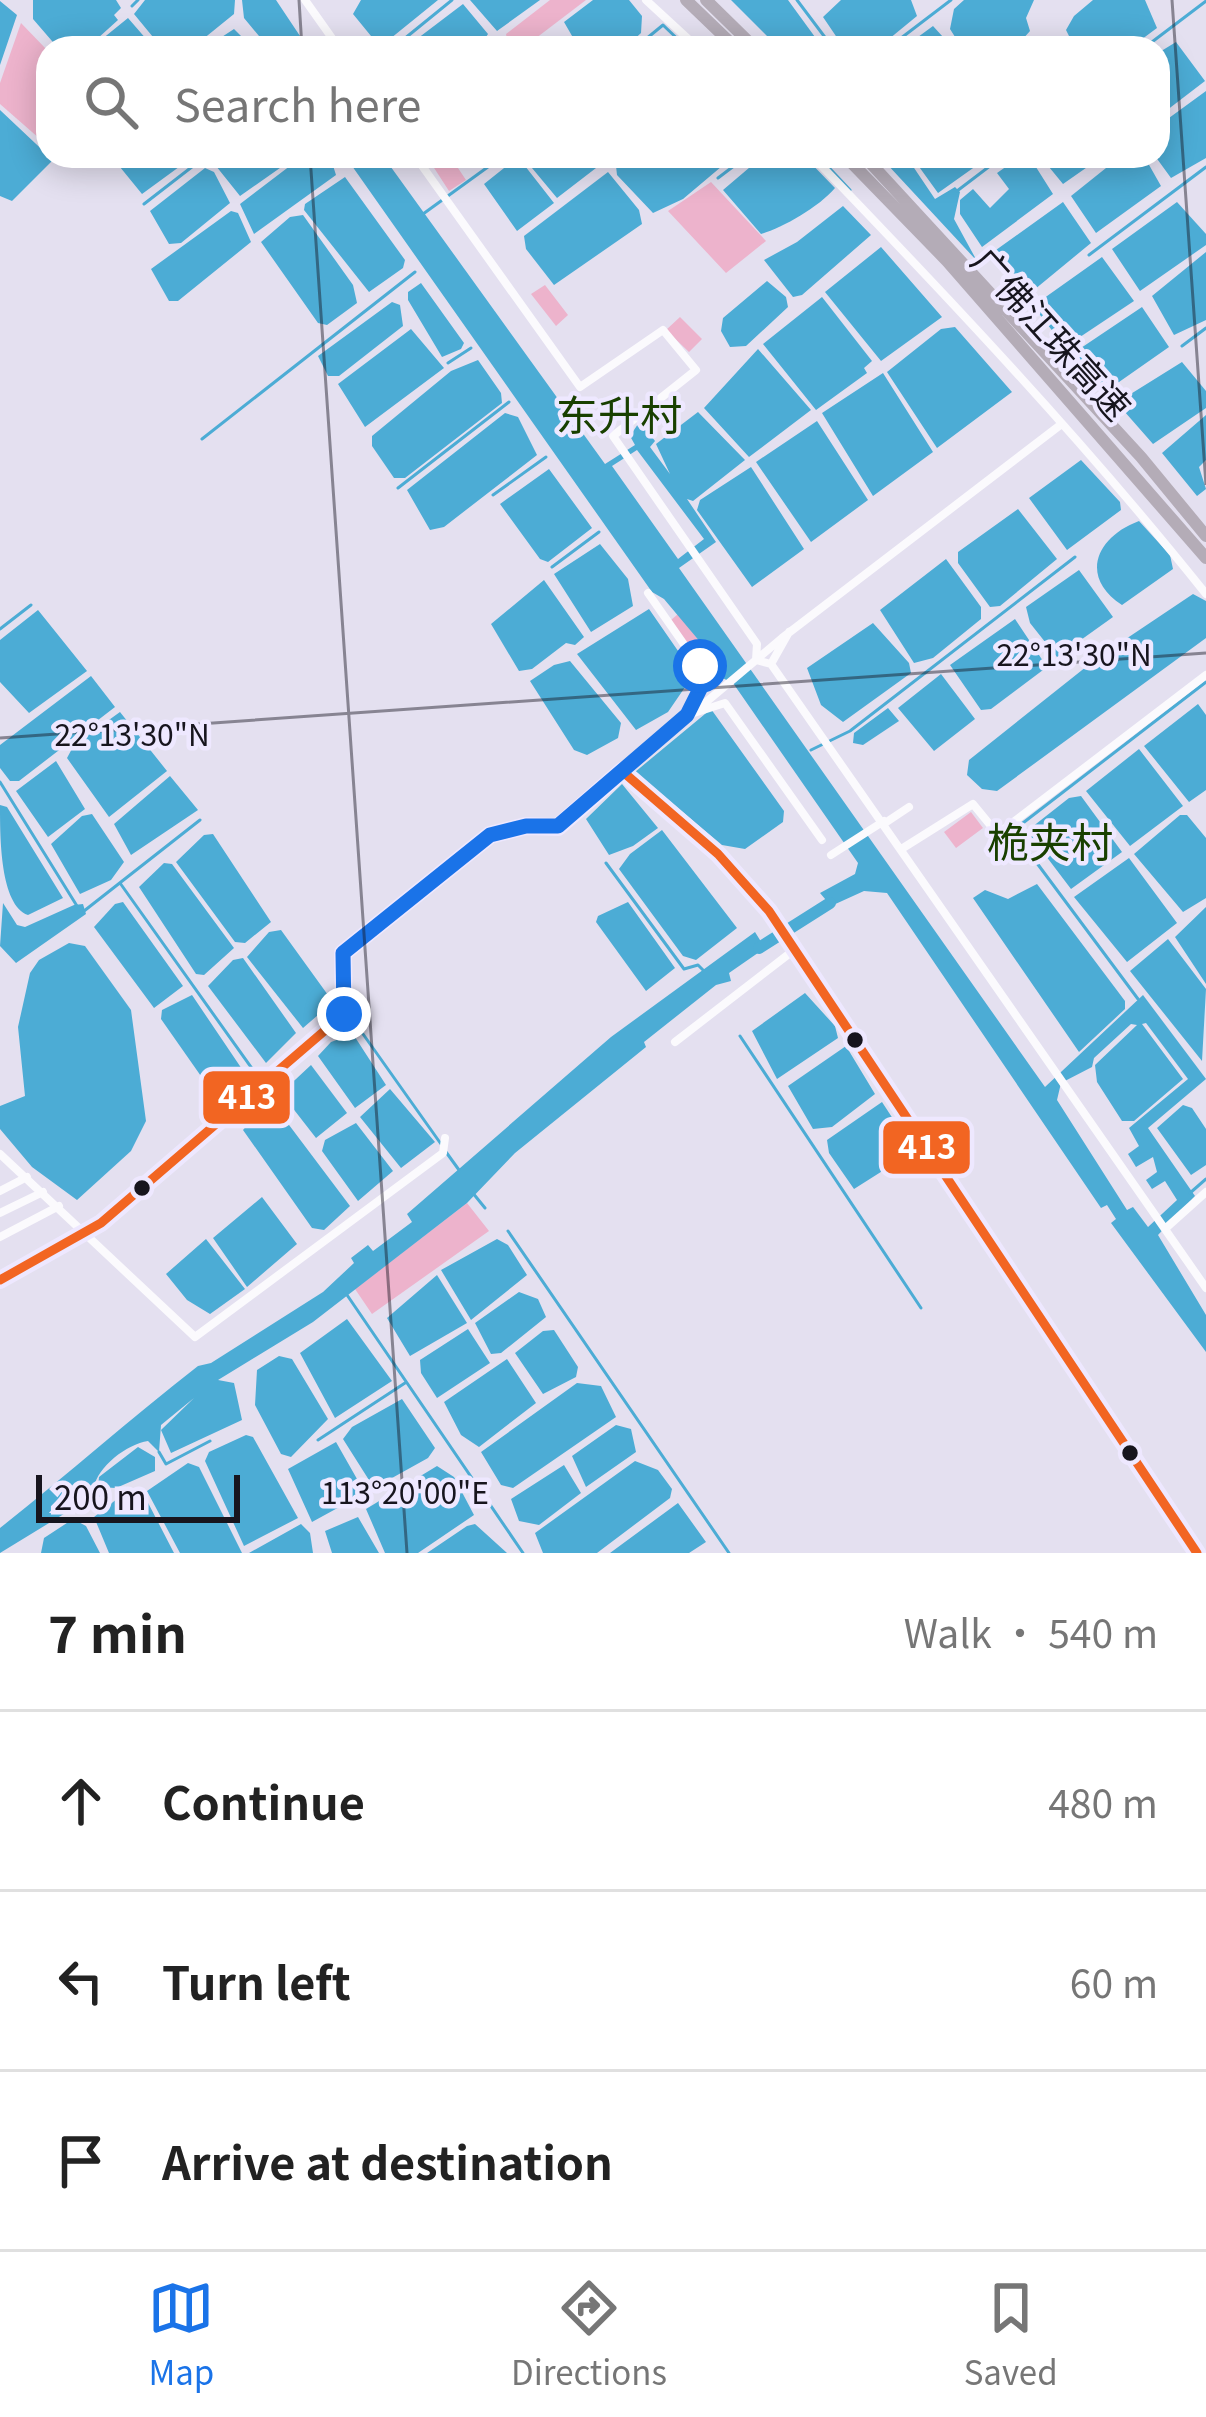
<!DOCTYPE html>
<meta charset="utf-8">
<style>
:root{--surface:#fff;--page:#f6f6f6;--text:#222;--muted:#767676;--line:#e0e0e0;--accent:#1a73e8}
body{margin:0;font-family:Georgia,"Noto Sans SC",serif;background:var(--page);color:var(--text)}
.scale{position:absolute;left:36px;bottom:30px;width:204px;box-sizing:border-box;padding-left:12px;border:6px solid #17151e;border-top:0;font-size:33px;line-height:42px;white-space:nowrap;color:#17151e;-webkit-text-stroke:9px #eee8ff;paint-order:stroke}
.stop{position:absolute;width:36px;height:36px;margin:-27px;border:9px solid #1a73e8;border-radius:50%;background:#fff}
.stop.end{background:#1a73e8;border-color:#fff;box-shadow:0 3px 12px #0008}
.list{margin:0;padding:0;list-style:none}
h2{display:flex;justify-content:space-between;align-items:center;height:156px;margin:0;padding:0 48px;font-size:51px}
h2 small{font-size:39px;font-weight:400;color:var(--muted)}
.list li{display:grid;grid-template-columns:78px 1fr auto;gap:36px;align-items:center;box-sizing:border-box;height:180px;padding:0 48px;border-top:3px solid var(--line)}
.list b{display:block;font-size:45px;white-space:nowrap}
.list em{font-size:39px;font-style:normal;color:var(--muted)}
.icon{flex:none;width:66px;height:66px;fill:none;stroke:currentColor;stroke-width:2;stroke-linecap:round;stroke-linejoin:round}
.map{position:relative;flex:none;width:1206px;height:1553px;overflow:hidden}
.search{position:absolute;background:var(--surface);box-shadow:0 6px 30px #0003;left:36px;right:36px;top:36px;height:132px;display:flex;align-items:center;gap:30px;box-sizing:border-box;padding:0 42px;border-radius:36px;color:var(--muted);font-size:45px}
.sheet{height:696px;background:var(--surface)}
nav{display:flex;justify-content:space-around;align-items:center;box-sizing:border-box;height:168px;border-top:3px solid var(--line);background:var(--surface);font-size:33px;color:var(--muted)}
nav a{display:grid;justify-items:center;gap:6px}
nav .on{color:var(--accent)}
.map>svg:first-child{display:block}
.green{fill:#edb3cc}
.water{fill:#4cacd5;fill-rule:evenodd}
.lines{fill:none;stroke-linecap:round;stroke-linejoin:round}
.stream{stroke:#4cacd5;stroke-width:3}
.river{stroke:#4cacd5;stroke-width:12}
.minor{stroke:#fbfafd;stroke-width:8}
.highway{stroke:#b4acb7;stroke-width:12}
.bus-1-casing{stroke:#eee8ff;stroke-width:18}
.bus-1{stroke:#f26522;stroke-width:9}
.route{stroke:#1a73e8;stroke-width:15}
.ticks{fill:none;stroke:#17151e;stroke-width:3;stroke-opacity:0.45}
.bus-dot{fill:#17151e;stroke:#eee8ff;stroke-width:4.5}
.labels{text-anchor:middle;stroke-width:9;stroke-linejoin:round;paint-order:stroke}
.street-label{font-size:36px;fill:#17151e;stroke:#eee8ff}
.quarter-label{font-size:42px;fill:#194000;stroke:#eee8ff}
.ticks-label{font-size:30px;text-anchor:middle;fill:#17151e;stroke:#eee8ff;stroke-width:9;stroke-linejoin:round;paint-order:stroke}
.line-badge{stroke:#eee8ff;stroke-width:4.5}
.badge-label{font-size:33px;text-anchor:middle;font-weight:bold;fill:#fff}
</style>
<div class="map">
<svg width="1206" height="1553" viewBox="0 0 1206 1553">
<rect width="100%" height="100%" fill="#e4e0f0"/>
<path class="green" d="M 550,0 L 586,0 L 523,48 L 509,48 L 506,34 Z
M 21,23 L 48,51 L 48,146 L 0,104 L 0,83 Z
M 450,156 L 466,180 L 449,191 L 427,157 Z
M 711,182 L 766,241 L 726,273 L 668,211 Z
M 545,285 L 568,315 L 556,326 L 531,294 Z
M 680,317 L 702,339 L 689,352 L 666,330 Z
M 678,614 L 717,663 L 719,671 L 708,679 L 671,620 Z
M 971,812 L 983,828 L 956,848 L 944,832 Z
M 467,1203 L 489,1231 L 372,1314 L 355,1289 Z"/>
<path class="water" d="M 33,0 L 116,0 L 121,8 L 114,15 L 118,20 L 87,48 L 58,48 L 33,19 Z
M 145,0 L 235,0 L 234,14 L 192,48 L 162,48 L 134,14 Z
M 242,0 L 276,0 L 308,48 L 269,48 L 244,18 Z
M 361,0 L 438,0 L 380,47 L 353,14 Z
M 470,0 L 540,0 L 497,31 Z
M 593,0 L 629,0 L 642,16 L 641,33 L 625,48 L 579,48 L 564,22 Z
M 731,0 L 788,0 L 823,48 L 779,48 Z
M 841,0 L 911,0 L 917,16 L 878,48 L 844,48 L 823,17 Z
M 964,0 L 1034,0 L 1026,18 L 1030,31 L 1015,48 L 962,48 L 950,29 L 954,9 Z
M 1093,0 L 1145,0 L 1157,28 L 1130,48 L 1075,48 L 1066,30 L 1074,16 Z
M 0,1 L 17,15 L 0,65 Z
M 463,4 L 488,34 L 479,48 L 405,48 Z
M 128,18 L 154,48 L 91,48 Z
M 933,26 L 953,48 L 903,48 Z
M 234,29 L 253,48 L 205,48 Z
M 1176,42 L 1205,81 L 1158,117 L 1158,53 Z
M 1206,91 L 1206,158 L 1171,178 L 1155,156 L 1158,126 Z
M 0,110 L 53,160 L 12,201 L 0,196 Z
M 111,156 L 194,156 L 142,194 Z
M 217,156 L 297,156 L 240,196 L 216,166 Z
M 303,156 L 330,156 L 336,175 L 254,234 L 240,204 Z
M 345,156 L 383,156 L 605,464 L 635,445 L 630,436 L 640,421 L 655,441 L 650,447 L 670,474 L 656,444 L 698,412 L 745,460 L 693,501 L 687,499 L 716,542 L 679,568 L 1045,1087 L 1143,995 L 1206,1079 L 1148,1128 L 1195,1196 L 1158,1235 L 1206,1315 L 1206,1352 L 1111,1223 L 1116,1219 L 1107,1205 L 1101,1208 L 887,893 L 864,891 L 831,906 L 820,893 L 855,874 L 858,863 L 733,683 L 718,676 L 717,662 L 664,599 L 652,592 ZM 637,450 L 704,539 L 678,559 L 612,466 ZM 1146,1023 L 1188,1079 L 1129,1128 L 1139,1146 L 1128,1154 L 1136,1167 L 1153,1157 L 1157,1172 L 1146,1180 L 1152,1189 L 1165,1181 L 1177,1200 L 1148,1227 L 1133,1207 L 1127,1210 L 1057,1100 L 1061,1083 L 1092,1067 L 1094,1058 L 1131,1024 L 1137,1025 L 1095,1065 L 1097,1082 L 1122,1121 L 1134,1121 L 1183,1079 L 1142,1024 Z
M 522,156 L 588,156 L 596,168 L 557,198 Z
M 627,156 L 734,156 L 683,199 L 653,213 L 617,175 L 616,166 Z
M 763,156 L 804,156 L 835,188 C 819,207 782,228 761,234 L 723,190 Z
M 888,156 L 906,156 L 935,199 L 955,187 L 960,192 L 954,219 L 977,261 L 886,163 Z
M 990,156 L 938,193 L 912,157 L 912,156 Z
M 1021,156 L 1029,156 L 1053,194 L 982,247 L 960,214 L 960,200 L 973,189 L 990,208 L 1009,189 L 997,173 Z
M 1040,156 L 1103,156 L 1063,184 Z
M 1121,156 L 1144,156 L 1161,186 L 1096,233 L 1071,196 Z
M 518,157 L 554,203 L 517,231 L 484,184 Z
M 205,168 L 214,172 L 230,203 L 181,243 L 169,244 L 150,211 Z
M 608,172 L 639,210 L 642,224 L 554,285 L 526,249 L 524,236 Z
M 345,177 L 405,260 L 403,268 L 369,292 L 304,210 L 305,204 Z
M 1063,202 L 1091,243 L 1023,299 L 989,255 Z
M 1177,202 L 1206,234 L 1206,245 L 1140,291 L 1112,249 Z
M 843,206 L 871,235 L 802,295 L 793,297 L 764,260 L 797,242 Z
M 231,211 L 238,213 L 251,242 L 178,301 L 169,301 L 151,269 Z
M 303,215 L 353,285 L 357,303 L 327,325 L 318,323 L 261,242 L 290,217 Z
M 881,247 L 942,317 L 881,361 L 825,292 Z
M 1206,252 L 1206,320 L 1174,335 L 1152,296 Z
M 1102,257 L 1134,301 L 1065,347 L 1033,306 Z
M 767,281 L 786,297 L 788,307 L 746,346 L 730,347 L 721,331 L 723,318 Z
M 421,283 L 464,343 L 461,349 L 442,357 L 408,300 L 408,292 Z
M 822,297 L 872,361 L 864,368 L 867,373 L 816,410 L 763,344 Z
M 392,302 L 400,305 L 403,326 L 339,376 L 328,376 L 318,356 Z
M 1142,307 L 1169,347 L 1119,382 L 1100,385 L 1075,352 Z
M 955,327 L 1012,392 L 937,448 L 887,372 L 941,329 Z
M 411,329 L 444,368 L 365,427 L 338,384 Z
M 758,349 L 811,410 L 749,457 L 704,408 Z
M 478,360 L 501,393 L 502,403 L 405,478 L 394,478 L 372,446 L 372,436 L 451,371 Z
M 1182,362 L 1206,391 L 1206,408 L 1153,444 L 1124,411 L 1121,400 Z
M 883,373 L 933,452 L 873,496 L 822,413 Z
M 505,413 L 518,417 L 537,455 L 444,527 L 430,530 L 407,490 Z
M 1206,415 L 1206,460 L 1199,467 L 1206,489 L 1197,496 L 1162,453 Z
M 817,421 L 868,500 L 811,542 L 756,462 Z
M 1081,460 L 1120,502 L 1121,510 L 1067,550 L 1029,498 Z
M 751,467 L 804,549 L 752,587 L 697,510 L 700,500 Z
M 549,469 L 592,528 L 548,562 L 540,559 L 500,504 Z
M 1018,509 L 1057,559 L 1000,606 L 990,607 L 958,563 L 958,552 Z
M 1139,521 L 1170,555 L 1173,569 L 1122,605 C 1079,577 1096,537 1139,521 Z
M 600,544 L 628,579 L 633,606 L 591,632 L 554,574 Z
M 946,559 L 981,607 L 981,619 L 933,658 L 914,663 L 880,610 Z
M 1079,570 L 1113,617 L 1057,657 L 1030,623 L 1026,607 Z
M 544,580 L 584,637 L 575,645 L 566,643 L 532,669 L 519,671 L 491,624 Z
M 1193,594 L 1206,601 L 1206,638 L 997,791 L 982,789 L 967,775 L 969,760 L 1096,659 Z
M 649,609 L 694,674 L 668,712 L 636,730 L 577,654 Z
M 38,610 L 87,671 L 29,713 L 0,682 L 0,640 Z
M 1015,619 L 1047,667 L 991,709 L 981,710 L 950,665 Z
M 873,623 L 909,663 L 911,673 L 843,722 L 821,705 L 807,668 Z
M 570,661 L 621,723 L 618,738 L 587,755 L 574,750 L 530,681 L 554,665 Z
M 941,674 L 975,719 L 934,751 L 898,708 Z
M 91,676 L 115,707 L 19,781 L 10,781 L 0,768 L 0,745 Z
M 1198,704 L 1206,715 L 1206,790 L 1189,802 L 1144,746 Z
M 888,708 L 899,721 L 863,745 L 853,743 L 854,733 Z
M 711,709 L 784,811 L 783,822 L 745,849 L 722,845 L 635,772 Z
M 120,712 L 167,771 L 109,817 L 67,758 L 74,745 Z
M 1139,749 L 1183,806 L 1130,846 L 1086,791 Z
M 56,761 L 85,809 L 48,837 L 16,791 Z
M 170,776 L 198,810 L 131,855 L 114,824 Z
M 622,784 L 658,828 L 633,846 L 609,855 L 586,819 Z
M 1081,796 L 1122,852 L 1071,889 L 1027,831 L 1069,798 Z
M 0,805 L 7,807 L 63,898 L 28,915 C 0,905 0,837 0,805 Z
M 92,814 L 124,862 L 111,880 L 80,894 L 51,844 L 82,816 Z
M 1180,815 L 1187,815 L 1206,838 L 1206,898 L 1183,912 L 1134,854 Z
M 662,830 L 737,928 L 696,960 L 683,956 L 619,869 L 630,854 Z
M 213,834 L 271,922 L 245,943 L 235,942 L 176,862 L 204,835 Z
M 1129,858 L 1177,923 L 1127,962 L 1074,897 Z
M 164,863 L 172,864 L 234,948 L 204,975 L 196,974 L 139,887 Z
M 1037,884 L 1125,1001 L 1125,1009 L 1079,1052 L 973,898 L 985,890 L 1008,899 Z
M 123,902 L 183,986 L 154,1008 L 94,927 L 115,904 Z
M 628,902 L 675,968 L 646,991 L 596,922 L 598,916 Z
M 3,903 L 17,925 L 25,927 L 74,905 L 83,904 L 86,914 L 16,963 L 0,946 Z
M 1206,907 L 1206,984 L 1175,937 Z
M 281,930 L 333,1002 L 303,1028 L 247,957 L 269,932 Z
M 755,932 L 765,948 L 729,973 L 731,981 L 716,985 L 644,1042 L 646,1047 L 515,1153 L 467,1203 L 313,1322 L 218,1380 L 234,1383 L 242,1420 L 171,1453 L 161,1430 L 194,1398 L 161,1425 L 159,1452 L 148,1441 C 127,1444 97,1467 94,1488 L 103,1497 L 80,1494 L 72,1509 L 0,1553 L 0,1528 C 67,1475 130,1419 198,1366 L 211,1363 L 323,1292 L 354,1263 L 351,1258 L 368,1245 L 373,1251 L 412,1222 L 407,1214 L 611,1037 Z
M 1168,939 L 1206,989 L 1202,1061 L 1130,971 Z
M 69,943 L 85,946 L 131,1010 L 146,1121 L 131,1151 L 77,1200 L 32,1167 L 0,1129 L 0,1106 L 25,1096 L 18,1027 L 30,973 L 39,960 Z
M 243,958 L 296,1033 L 266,1063 L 208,986 L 233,960 Z
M 805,993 L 835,1026 L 838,1038 L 777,1079 L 752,1031 Z
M 192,995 L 248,1078 L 226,1101 L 217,1099 L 161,1019 L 162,1010 Z
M 353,1034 L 386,1085 L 355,1108 L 318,1056 L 331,1042 Z
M 846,1046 L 875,1094 L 832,1127 L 813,1129 L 788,1086 Z
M 311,1065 L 347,1113 L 316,1138 L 281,1093 Z
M 390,1089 L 435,1142 L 401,1168 L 360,1117 Z
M 882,1102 L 914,1151 L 854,1189 L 829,1153 L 827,1140 Z
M 274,1105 L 350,1206 L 324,1230 L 312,1228 L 243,1130 L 262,1108 Z
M 1183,1105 L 1192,1108 L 1206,1129 L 1206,1165 L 1191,1175 L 1157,1128 Z
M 356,1123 L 393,1171 L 358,1201 L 322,1151 L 325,1140 Z
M 262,1197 L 297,1244 L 247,1287 L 213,1238 Z
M 206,1239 L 245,1289 L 210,1314 L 187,1300 L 166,1274 Z
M 497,1239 L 508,1245 L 527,1275 L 471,1320 L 441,1270 Z
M 437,1275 L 467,1323 L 410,1356 L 387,1318 Z
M 519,1292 L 538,1299 L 546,1317 L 501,1353 L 491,1354 L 475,1323 Z
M 347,1319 L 392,1381 L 335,1418 L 300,1353 Z
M 468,1329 L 490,1363 L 437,1398 L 421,1373 L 420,1360 Z
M 554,1330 L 578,1367 L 576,1377 L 543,1394 L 515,1353 L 543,1331 Z
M 279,1356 L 292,1359 L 328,1419 L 291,1457 L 281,1454 L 255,1405 L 257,1370 Z
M 507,1359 L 536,1403 L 479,1447 L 461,1435 L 444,1402 Z
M 577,1383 L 601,1386 L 616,1417 L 513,1488 L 501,1485 L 481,1452 Z
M 402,1399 L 435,1448 L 428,1458 L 374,1488 L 343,1439 L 352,1427 Z
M 616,1425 L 631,1429 L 636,1452 L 586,1487 L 572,1456 Z
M 246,1435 L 253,1437 L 298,1518 L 244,1546 L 205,1461 L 209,1452 Z
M 336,1442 L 365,1493 L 312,1522 L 288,1469 Z
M 138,1447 L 155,1457 L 155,1471 L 116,1488 L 98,1487 L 99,1477 Z
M 635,1461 L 658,1470 L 672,1489 L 670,1498 L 597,1553 L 543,1553 L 535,1533 Z
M 188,1463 L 199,1467 L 242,1553 L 180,1553 L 147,1491 Z
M 564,1465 L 581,1493 L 539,1525 L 519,1521 L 511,1499 Z
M 437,1466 L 454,1477 L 474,1515 L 418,1553 L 385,1553 L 366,1509 Z
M 140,1491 L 144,1495 L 174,1553 L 109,1553 L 94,1517 L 122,1495 Z
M 678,1503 L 706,1542 L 689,1553 L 610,1553 Z
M 358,1517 L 379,1553 L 332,1553 L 325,1531 Z
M 73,1519 L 86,1526 L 100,1553 L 41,1553 L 44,1538 Z
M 301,1524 L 310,1533 L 313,1553 L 249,1553 Z
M 475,1524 L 507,1553 L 427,1553 L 467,1526 Z"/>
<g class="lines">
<path class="stream" d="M 797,0 L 833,48
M 132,6 L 138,0
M 393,48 L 452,0
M 635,48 L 663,25 L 687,48
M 888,48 L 951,0
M 1144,48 L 1206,1
M 818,156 L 850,190
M 718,178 L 747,156
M 957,191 L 1003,156
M 144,204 L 206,156
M 423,214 L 503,156
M 1089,255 L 1206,167
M 1182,346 L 1206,328
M 448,363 L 471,348
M 202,439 L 415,272
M 398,488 L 509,402
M 493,495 L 546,457
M 552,567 L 599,532
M 0,629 L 31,605
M 811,750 L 850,731 L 1075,557
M 0,782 L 77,906
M 606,863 L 684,969 L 698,965 L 703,970
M 120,883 L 258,1077
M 84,911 L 200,820
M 1138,999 L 1019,839 L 1019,826 L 1206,682
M 363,1034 L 441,1144
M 740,1036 L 921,1308
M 446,1152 L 459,1170
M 472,1192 L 485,1208
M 1190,1193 L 1206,1179
M 508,1231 L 729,1553
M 345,1292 L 523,1553
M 318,1440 L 405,1383
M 159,1452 L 166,1464 L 210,1441"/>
<path class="river" d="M 759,948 L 830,903"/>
<path class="minor" d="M 305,0 L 339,48
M 646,0 L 698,48
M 415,156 L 580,387 L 663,330 L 696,370 L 613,436 L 757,644 L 756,660 L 771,664 L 1206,1288
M 812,156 C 948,297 1084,441 1206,594
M 648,593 L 704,673 L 690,709
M 771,664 L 789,632
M 694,713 L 725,703 L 822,840
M 622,771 L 718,854 L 769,911 L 1197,1553
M 885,823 L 909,807
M 999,833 L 1206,675
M 903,848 L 973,804 L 1009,848
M 831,855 L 884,821
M 344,1014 L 343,953 L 490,835 L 526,826 L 558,827 L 782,638 L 1059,426
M 675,1042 L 794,950
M 0,1154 L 195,1337 L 443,1153 L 445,1138
M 0,1191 L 27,1177
M 0,1213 L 43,1192
M 1166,1228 L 1206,1192
M 0,1237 L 59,1206
M 0,1280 L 101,1223 L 344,1014"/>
<path class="highway" d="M 686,0 L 736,48
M 706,0 L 755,48
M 845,156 L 947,261 L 1206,558
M 864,156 L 1141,457 L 1206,536"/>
<defs>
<path id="bus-1" d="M 622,771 L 718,854 L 769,911 L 1197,1553
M 344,1014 L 343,953 L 490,835 L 526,826 L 558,827 L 622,771
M 0,1280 L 101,1223 L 344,1014"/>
</defs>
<use href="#bus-1" class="bus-1-casing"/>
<use href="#bus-1" class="bus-1"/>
</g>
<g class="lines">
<path class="route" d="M 344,1014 L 343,953 L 490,835 L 526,826 L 558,826 L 687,715 L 704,681 L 700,666"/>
</g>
<path class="ticks" d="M 299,0 L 302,48M 1172,0 L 1206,485M 310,156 L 407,1553M 0,738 L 1206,653"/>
<g class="bus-dot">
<circle cx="855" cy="1040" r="10"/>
<circle cx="142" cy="1188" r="10"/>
<circle cx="1130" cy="1453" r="10"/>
</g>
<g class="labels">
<g class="street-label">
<text transform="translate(1051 334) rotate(48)" y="13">广佛江珠高速</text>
</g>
<g class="quarter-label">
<text x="619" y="431">东升村</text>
<text x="1050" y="858">桅夹村</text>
</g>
</g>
<g class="ticks-label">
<text x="1074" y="666">22°13'30"N</text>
<text x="132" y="746">22°13'30"N</text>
<text x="405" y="1504">113°20'00"E</text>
</g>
<g class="line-badge">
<rect x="201" y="1069" width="91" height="57" rx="12" fill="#f26522"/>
<rect x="881" y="1119" width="91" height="57" rx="12" fill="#f26522"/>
</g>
<g class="badge-label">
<text x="247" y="1109">413</text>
<text x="927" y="1159">413</text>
</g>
</svg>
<div class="scale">200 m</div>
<div class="stop" style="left:700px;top:666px"></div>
<div class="stop end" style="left:344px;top:1014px"></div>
<div class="search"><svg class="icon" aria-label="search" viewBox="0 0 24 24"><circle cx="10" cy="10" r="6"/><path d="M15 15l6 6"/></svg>Search here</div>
</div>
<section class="sheet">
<h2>7 min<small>Walk · 540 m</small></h2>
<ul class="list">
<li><svg class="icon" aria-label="ahead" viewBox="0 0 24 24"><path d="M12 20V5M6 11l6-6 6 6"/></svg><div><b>Continue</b></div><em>480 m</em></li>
<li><svg class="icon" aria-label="left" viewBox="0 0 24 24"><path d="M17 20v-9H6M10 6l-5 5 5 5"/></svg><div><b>Turn left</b></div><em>60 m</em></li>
<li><svg class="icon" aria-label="arrive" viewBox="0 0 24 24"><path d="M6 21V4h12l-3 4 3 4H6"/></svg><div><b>Arrive at destination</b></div></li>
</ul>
</section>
<nav>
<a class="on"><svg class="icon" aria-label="map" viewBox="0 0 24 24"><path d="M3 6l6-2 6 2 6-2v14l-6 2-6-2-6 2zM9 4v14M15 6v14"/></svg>Map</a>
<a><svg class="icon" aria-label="directions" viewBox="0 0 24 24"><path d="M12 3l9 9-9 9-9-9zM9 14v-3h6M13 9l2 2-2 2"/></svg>Directions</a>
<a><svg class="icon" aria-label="saved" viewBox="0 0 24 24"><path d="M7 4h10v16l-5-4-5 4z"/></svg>Saved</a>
</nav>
